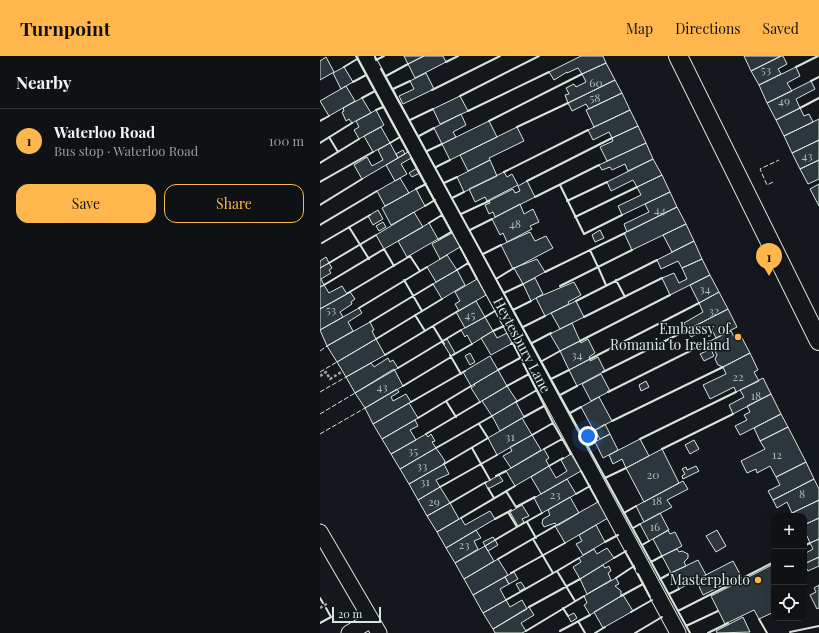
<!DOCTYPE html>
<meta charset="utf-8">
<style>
:root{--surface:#0f1215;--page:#181b1e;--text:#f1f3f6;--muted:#9b9ea0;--line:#2f3234;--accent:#ffb74d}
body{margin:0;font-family:"Playfair Display",serif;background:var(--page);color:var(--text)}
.controls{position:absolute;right:12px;bottom:12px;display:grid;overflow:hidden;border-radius:8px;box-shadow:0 4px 16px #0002}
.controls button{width:36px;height:36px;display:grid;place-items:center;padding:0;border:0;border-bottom:1px solid var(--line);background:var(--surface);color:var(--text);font:20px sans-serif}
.scale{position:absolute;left:12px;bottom:10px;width:49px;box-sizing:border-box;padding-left:4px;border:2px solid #d8e6dc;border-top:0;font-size:11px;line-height:14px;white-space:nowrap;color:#d8e6dc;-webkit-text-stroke:3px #14181c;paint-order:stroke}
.you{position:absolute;left:268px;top:380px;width:14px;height:14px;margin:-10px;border:3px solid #fff;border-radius:50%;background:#1a73e8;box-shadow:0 0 0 6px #1a73e833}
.badge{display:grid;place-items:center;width:26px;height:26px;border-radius:50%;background:var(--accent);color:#111;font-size:13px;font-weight:700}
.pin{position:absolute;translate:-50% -33px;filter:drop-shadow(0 1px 2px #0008)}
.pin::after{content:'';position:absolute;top:21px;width:14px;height:12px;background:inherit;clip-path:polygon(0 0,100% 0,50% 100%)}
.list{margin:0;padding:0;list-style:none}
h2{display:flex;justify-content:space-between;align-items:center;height:52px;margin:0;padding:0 16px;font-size:17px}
h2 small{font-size:13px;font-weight:400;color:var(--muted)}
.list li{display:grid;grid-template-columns:26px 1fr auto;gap:12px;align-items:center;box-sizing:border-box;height:64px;padding:0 16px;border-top:1px solid var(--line)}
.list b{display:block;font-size:15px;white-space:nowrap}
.list p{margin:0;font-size:13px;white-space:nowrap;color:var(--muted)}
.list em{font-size:13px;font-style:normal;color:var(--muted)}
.actions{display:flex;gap:8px;padding:12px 16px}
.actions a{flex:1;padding:9px 0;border:1px solid var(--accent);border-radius:12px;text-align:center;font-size:14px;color:var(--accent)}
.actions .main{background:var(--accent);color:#111}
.icon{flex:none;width:22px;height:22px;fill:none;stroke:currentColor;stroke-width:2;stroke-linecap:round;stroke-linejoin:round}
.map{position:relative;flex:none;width:499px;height:577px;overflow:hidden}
header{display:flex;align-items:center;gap:24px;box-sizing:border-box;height:56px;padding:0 20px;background:var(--accent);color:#111}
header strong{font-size:19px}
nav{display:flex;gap:22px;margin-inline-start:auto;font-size:14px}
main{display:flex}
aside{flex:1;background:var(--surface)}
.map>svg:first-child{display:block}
.building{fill:#2c363c;stroke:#d8e6dc}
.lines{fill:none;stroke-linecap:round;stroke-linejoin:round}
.minor-casing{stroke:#d8e6dc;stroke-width:17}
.tertiary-casing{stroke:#d8e6dc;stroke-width:20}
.path{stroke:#9da8a2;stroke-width:2.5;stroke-dasharray:3 2;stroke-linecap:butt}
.minor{stroke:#14181c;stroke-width:15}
.tertiary{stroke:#14181c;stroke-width:18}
.fence{stroke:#d8e6dc;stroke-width:1;stroke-dasharray:5 2;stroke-linecap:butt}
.wall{stroke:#d8e6dc;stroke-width:2}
.poi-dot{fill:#ffb74d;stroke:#14181c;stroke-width:1.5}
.labels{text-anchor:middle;stroke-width:3;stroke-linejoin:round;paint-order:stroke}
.number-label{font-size:12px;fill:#adbab4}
.poi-label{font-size:14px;fill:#d8e6dc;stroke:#14181c;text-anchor:end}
.street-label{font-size:14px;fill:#d8e6dc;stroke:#14181c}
</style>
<header>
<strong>Turnpoint</strong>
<nav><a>Map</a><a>Directions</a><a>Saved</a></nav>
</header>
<main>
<aside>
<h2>Nearby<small></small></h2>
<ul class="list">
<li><span class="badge">1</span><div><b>Waterloo Road</b><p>Bus stop · Waterloo Road</p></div><em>100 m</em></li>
</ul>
<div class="actions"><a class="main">Save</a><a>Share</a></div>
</aside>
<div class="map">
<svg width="499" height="577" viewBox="0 0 499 577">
<rect width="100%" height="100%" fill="#14181c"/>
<path class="building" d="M 84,0 L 104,0 L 88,8 Z
M 104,0 L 123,0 L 126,6 L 95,22 L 88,8 Z
M 261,0 L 283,0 L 286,7 L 262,18 L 258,12 L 247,17 L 247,16 L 234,24 L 229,16 Z
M 424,0 L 461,0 L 431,15 Z
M 461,0 L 463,0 L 467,8 L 458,13 L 461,18 L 439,29 L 431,15 Z
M 6,1 L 14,16 L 0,24 L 0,5 Z
M 286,7 L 295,24 L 248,47 L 245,39 L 249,38 L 246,32 L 254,28 L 256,31 L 266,26 L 262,18 Z
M 24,11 L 33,26 L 21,33 L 13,17 Z
M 476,11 L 480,20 L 467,27 L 472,35 L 447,47 L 439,29 Z
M 106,17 L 114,33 L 83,48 L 79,40 L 94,33 L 90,25 Z
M 295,24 L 302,37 L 269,53 L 266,48 L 252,55 L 248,47 Z
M 491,25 L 495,33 L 476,43 L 480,52 L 456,64 L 447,47 Z
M 26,30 L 35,45 L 9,60 L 0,45 Z
M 302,37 L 310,54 L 274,71 L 266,54 Z
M 140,40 L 148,55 L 120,68 L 113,53 Z
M 42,42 L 51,57 L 32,67 L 29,63 L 26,65 L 22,56 L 24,55 L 23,52 Z
M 480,52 L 484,60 L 489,58 L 493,66 L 464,80 L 456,64 Z
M 56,54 L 64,69 L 39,83 L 34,74 L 39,71 L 36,65 Z
M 310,54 L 318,70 L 292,82 L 289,76 L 273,84 L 268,74 Z
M 141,58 L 146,69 L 133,76 L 136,81 L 122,88 L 114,72 Z
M 499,63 L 499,84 L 472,97 L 464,80 Z
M 169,65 L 177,81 L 130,104 L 122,88 Z
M 318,70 L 326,87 L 287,105 L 280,91 L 293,85 L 292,82 Z
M 61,71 L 70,87 L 53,96 L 44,80 Z
M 197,71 L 204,85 L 169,102 L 170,104 L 148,115 L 140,99 Z
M 499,84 L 499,104 L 480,113 L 472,97 Z
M 70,87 L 78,102 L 42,123 L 34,109 L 47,101 L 52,110 L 63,104 L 58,94 Z
M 326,87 L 333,103 L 308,115 L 305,108 L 292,114 L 290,111 L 282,114 L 279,109 Z
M 83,94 L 85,98 L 78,102 L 76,98 Z
M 88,96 L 91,102 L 81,108 L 87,118 L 75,125 L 66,109 Z
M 333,103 L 342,119 L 317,131 L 313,124 L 291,135 L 287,126 Z
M 170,104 L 177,120 L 144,136 L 137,121 Z
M 499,104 L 499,123 L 488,128 L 480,113 Z
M 97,112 L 100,117 L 92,121 L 89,117 Z
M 184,116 L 187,121 L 192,118 L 198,129 L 167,145 L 165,141 L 155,146 L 149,133 Z
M 342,119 L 350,136 L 302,159 L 298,150 L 321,139 L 317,131 Z
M 80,122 L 89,137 L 65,150 L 57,135 Z
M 207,125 L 215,141 L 175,161 L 173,156 L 169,158 L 165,149 L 170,147 L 169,145 L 193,133 L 195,137 L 200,135 L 198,130 Z
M 499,128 L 499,150 L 490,133 Z
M 96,133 L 105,150 L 71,169 L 62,152 Z
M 350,136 L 357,151 L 307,176 L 304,168 L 329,156 L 325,148 Z
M 200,148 L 204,158 L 213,153 L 219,166 L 210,170 L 212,173 L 187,186 L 183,177 L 180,179 L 172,163 Z
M 357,151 L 366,168 L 312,194 L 304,177 Z
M 58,154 L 63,163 L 53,169 L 48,160 Z
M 94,156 L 103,171 L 64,193 L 56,179 Z
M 63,166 L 66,171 L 59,175 L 56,170 Z
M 109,167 L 118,183 L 87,201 L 78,185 Z
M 366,168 L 374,185 L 352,196 L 343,179 Z
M 280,174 L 284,182 L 275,186 L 272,179 Z
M 210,176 L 215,185 L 226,180 L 233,192 L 193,213 L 181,189 Z
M 132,177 L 140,191 L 120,203 L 112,188 Z
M 374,185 L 382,203 L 362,212 L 358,205 L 341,213 L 337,204 Z
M 127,199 L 137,214 L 116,226 L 107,211 Z
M 6,201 L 9,207 L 0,212 L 0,205 Z
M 217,203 L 225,216 L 203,228 L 194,212 Z
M 382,203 L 390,219 L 350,239 L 342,222 L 354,217 L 359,227 L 367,223 L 362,212 Z
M 9,207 L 12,212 L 9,214 L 11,217 L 1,223 L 4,229 L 0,231 L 0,212 Z
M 137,214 L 145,229 L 122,243 L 113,228 Z
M 390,219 L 399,236 L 379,247 L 370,229 Z
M 215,222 L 223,238 L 211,245 L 203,228 Z
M 157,223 L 166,239 L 139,255 L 135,248 L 140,245 L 135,236 Z
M 254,226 L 261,239 L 248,246 L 249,248 L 225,260 L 216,242 Z
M 4,229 L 9,237 L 22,230 L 27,238 L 0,253 L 0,231 Z
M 30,236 L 35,243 L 31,246 L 32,248 L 20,256 L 23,261 L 0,274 L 0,253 Z
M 399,236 L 408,253 L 367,274 L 364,267 L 383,256 L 379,247 Z
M 156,245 L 165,261 L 145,272 L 136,256 Z
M 256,245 L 264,261 L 240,273 L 231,257 Z
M 39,252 L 42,257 L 28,266 L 33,275 L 7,290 L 0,274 Z
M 408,253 L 417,271 L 396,282 L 391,271 L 371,281 L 367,274 Z
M 165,261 L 173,275 L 152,288 L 147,279 L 145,281 L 141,274 Z
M 50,266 L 54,274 L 52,275 L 56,283 L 17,306 L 7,290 Z
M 252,267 L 260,285 L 240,295 L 230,278 Z
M 173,275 L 177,282 L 187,277 L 193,287 L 171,299 L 161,282 Z
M 411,275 L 415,283 L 421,280 L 430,297 L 403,311 L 398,309 L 395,303 L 397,299 L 390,285 Z
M 56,283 L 65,299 L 26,321 L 17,306 Z
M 127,283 L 135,297 L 131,300 L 122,286 Z
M 268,283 L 275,297 L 269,301 L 270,303 L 249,314 L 240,295 L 260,285 L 261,287 Z
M 391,293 L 394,300 L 384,305 L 380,298 Z
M 150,297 L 155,306 L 150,309 L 145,300 Z
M 430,297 L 438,314 L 434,316 L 439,325 L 416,336 L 414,331 L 390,343 L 383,329 L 406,318 L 403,311 Z
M 170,300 L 178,314 L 151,330 L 143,316 Z
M 278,301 L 285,315 L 257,330 L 249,314 L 270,303 L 270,305 Z
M 68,302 L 70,306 L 73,304 L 78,312 L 35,337 L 26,321 L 51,307 L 54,311 Z
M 74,313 L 83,330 L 45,352 L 35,337 Z
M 178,314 L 187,330 L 160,346 L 151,332 L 155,329 L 154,328 Z
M 281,318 L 290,335 L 271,345 L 262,328 Z
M 443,322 L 451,338 L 413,358 L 409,349 L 424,341 L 420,334 Z
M 326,325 L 329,331 L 321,335 L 319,329 Z
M 187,330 L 197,345 L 172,360 L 162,345 Z
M 77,333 L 79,336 L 71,341 L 73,345 L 86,338 L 91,346 L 53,368 L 45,352 Z
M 451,338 L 461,358 L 420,379 L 415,370 L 427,364 L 424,359 L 430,356 L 427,350 Z
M 279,341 L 292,365 L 274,375 L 261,351 Z
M 196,346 L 204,361 L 180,375 L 172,360 Z
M 89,347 L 98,362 L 62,383 L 53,368 Z
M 461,358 L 468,371 L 440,385 L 434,372 Z
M 202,362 L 212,379 L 177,399 L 168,382 Z
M 95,364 L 98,370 L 90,374 L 96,384 L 71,398 L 62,383 Z
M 285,368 L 290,378 L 280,383 L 275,374 Z
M 468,371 L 486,406 L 456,421 L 450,410 L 437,417 L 436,413 L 427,417 L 421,405 L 445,393 L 440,385 Z
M 106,378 L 108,381 L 111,378 L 115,385 L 112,386 L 116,392 L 80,413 L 71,398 Z
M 290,378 L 298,394 L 283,402 L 275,386 Z
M 212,379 L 221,394 L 191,412 L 183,400 L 192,395 L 190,391 Z
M 320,383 L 329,400 L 306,412 L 302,403 L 293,408 L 289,399 Z
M 374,384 L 379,393 L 370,398 L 365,389 Z
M 116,392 L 125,405 L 124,408 L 89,428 L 80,413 Z
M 224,393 L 229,402 L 226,404 L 229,410 L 195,430 L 186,415 Z
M 342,393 L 359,427 L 324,446 L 306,412 Z
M 251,398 L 261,415 L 221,438 L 211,421 L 229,410 L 236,422 L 247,415 L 241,404 Z
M 486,406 L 494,423 L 453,444 L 448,435 L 460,429 L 456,421 Z
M 124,408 L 129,418 L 116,424 L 120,431 L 98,444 L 89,428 Z
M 376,410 L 379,415 L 363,423 L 362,420 L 365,418 L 362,413 L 366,411 L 367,414 Z
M 179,419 L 183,425 L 168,433 L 165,427 Z
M 247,423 L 256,438 L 222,457 L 214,442 Z
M 494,423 L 499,433 L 499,444 L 472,457 L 467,446 L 457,452 L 453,444 Z
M 363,425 L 368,433 L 347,444 L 352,451 L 324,466 L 316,450 Z
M 120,431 L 130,447 L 107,460 L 98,444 Z
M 250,441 L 259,457 L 237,470 L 235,467 L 224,471 L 222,467 L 223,463 L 230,459 L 228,454 Z
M 499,444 L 499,462 L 484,469 L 484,460 L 466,460 Z
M 278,446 L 288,462 L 245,487 L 235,470 Z
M 130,447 L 139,463 L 117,476 L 107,460 Z
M 202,449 L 209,460 L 202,463 L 204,466 L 198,470 L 190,456 Z
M 170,455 L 175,463 L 126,492 L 117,476 L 141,462 L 145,469 Z
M 340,457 L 349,474 L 329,485 L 320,468 Z
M 499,462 L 499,483 L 490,487 L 487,480 L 484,481 L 484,469 Z
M 276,469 L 285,486 L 263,499 L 256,488 L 262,485 L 259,479 Z
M 156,474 L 161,482 L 154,485 L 158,493 L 135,507 L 126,492 Z
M 348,474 L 350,478 L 355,476 L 362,490 L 342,500 L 333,483 Z
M 397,474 L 406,490 L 396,496 L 386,480 Z
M 173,481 L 175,484 L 165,490 L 163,486 Z
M 499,483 L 499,501 L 484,508 L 484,498 L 493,493 L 490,487 Z
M 175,484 L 178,489 L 168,495 L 165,490 Z
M 165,490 L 174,505 L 144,523 L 135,507 Z
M 287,492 L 294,502 L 260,523 L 253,511 L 261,506 L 259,502 L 274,493 L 277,498 Z
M 357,493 L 359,496 L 362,495 L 368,498 L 368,502 L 364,506 L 366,510 L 351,517 L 342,500 Z
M 499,501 L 499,510 L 488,515 L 484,508 Z
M 178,503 L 188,519 L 153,539 L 144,523 Z
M 378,504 L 386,519 L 359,533 L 351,517 Z
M 413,505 L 421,520 L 383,539 L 376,524 Z
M 454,508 L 454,556 L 439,563 L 434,554 L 405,568 L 391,540 Z
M 283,509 L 285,512 L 289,510 L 291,515 L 288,517 L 291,524 L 267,538 L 260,523 Z
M 194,516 L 198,523 L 189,528 L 185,521 Z
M 185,521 L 189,528 L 180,533 L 186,544 L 163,557 L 153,539 Z
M 296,522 L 299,528 L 295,530 L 301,535 L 301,540 L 270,559 L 264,549 L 267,547 L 264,540 Z
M 201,526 L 205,532 L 200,535 L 196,528 Z
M 499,529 L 499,552 L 497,553 L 490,539 L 496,536 L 494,532 Z
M 303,539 L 313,555 L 283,572 L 274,556 Z
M 186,544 L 190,551 L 202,544 L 207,553 L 173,573 L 163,557 Z
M 209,551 L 214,559 L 201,567 L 206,575 L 202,577 L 175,577 L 173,573 Z
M 254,557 L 257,562 L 251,566 L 248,560 Z
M 423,561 L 430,576 L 397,577 L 396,575 Z"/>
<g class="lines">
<defs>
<path id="minor" d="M 46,0 L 358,577
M 0,476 L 59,577
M 29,577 L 51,564"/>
<path id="tertiary" d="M 358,0 L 499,285"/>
</defs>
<use href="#minor" class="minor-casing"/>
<use href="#tertiary" class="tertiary-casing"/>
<path class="path" d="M 0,320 L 6,316 L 10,323 L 23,315
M 0,552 L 8,547"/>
<use href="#minor" class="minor"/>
<use href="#tertiary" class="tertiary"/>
<path class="fence" d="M 453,126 L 447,129 L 440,113 L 459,104
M 0,295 L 7,290
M 0,316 L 17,306
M 0,336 L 26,321
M 0,358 L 35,337
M 0,378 L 45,352"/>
<path class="wall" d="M 36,0 L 88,96
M 55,1 L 56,4 L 64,0
M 126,6 L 138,0
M 24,11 L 37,3
M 476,11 L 498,0
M 61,13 L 370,577
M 66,20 L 88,8
M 491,25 L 499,21
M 33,26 L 46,19
M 73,33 L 90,25
M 112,34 L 180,0
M 140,40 L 219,0
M 42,42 L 55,35
M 480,52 L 499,42
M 56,54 L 63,51
M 148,55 L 229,16
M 90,64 L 113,53
M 0,65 L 9,60
M 169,65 L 262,18
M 197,71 L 248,47
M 99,80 L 114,72
M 9,81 L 18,96
M 0,87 L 32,67
M 70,87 L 80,81
M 107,95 L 122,88
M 91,102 L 132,177
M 0,107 L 39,83
M 116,111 L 130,104
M 184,116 L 268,74
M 207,125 L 292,82
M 0,126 L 53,96
M 124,127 L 137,121
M 240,129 L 264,178 L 302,159
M 96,133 L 106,128
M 215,141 L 279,109
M 132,142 L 144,136
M 247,145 L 287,126
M 0,149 L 42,123
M 105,150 L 115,144
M 141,158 L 169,145
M 255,161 L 317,131
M 109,167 L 122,159
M 0,169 L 57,135
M 29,171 L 49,203
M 150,174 L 172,163
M 119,183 L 131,176
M 2,187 L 50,159
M 140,191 L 157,223
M 270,194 L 278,211 L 312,194
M 163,198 L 181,189
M 90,200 L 100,215
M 9,207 L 56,179
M 137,214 L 148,207
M 225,216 L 305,177
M 176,223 L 194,212
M 84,224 L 102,255
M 296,224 L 305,241
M 4,229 L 64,193 L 74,210
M 240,230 L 278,211 L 286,229
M 28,237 L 90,200
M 184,237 L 203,228
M 256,245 L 337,204
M 39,252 L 107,211
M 193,254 L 211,245
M 95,259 L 105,275
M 165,261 L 175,255
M 264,261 L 342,222
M 50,266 L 113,228
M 203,271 L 225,260
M 173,275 L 184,270
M 56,283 L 122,243
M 260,285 L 350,239
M 212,287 L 231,277
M 124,288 L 113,270 L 138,255
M 191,288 L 193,287 L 233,367 L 251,398 L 250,398
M 65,299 L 113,270
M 130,299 L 141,318
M 133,299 L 152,288
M 270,303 L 379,247
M 222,305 L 240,295
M 78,312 L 141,274
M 178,314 L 200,302
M 283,316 L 367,274
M 231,323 L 249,314
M 83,330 L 131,301
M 187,330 L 209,318
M 288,336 L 390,285
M 240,339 L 257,330
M 126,345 L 136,361
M 91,346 L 145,315
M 196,346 L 217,334
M 250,357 L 261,351
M 204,361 L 224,350
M 98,362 L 151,330
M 292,365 L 403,311
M 106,378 L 160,346
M 212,379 L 233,367
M 320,383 L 416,336
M 268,390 L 275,386
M 116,392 L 172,360
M 152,392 L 170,424
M 224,393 L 242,383
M 342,393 L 413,358
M 124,408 L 168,382 L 159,368
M 229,410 L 243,402
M 261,415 L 278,446
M 176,420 L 186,415
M 285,422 L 306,412
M 120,431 L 177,399
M 168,432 L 174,442
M 186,435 L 196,451 L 215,441
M 256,438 L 270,430
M 130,447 L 166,426
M 191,454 L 188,456 L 197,471 L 222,457
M 304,457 L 316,450
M 141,462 L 195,430
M 175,463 L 188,456
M 207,466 L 216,482
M 313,472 L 320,468
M 213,483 L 233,517
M 175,484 L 197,471
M 285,486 L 298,479
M 322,489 L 329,485
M 484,490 L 490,487
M 306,497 L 315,513
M 294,502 L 306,495
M 178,503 L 235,470
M 331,506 L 342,500
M 191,517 L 245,487
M 318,518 L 330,541
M 296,522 L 314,510
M 340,523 L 351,517
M 349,538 L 359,533
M 301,540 L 323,528
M 0,542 L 3,547
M 186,544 L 237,515
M 255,545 L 237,515 L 259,502
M 209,551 L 260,523
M 243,552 L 248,560
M 358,555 L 454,506
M 311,556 L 332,544
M 439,563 L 447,577
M 258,565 L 265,577
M 0,567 L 11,561 L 6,552
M 366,570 L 398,555
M 206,575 L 264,540
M 240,575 L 270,559
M 470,576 L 499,570
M 275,577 L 285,571
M 315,577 L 342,561
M 388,577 L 408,567"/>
</g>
<g class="poi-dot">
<circle cx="418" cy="281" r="4"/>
<circle cx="438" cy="524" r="4"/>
</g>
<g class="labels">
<g class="number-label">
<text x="446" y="18">53</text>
<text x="276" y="31">60</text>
<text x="275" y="46">58</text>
<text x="464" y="49">49</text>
<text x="487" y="104">43</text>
<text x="340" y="158">44</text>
<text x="195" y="172">48</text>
<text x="385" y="237">34</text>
<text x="11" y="258">53</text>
<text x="394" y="259">32</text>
<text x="150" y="263">45</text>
<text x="257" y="303">34</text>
<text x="418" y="325">22</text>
<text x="62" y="335">43</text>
<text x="436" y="344">18</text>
<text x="190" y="385">31</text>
<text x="93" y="399">35</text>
<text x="457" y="403">12</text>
<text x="102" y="414">33</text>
<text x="333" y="423">20</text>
<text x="105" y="430">31</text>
<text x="482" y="442">8</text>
<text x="235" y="443">23</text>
<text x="337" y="449">18</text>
<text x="114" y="450">29</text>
<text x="335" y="475">16</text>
<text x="144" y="493">23</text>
</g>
<g class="poi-label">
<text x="410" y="278">Embassy of<tspan x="410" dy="16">Romania to Ireland</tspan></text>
<text x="430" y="529">Masterphoto</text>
</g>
<g class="street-label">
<text transform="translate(202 289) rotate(62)" y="5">Heytesbury Lane</text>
</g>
</g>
</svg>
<div class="controls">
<button>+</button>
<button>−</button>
<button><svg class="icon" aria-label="locate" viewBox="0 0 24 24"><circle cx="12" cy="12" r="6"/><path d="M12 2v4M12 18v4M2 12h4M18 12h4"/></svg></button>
</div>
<div class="scale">20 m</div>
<div class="you"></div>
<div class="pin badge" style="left:449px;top:220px">1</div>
</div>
</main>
